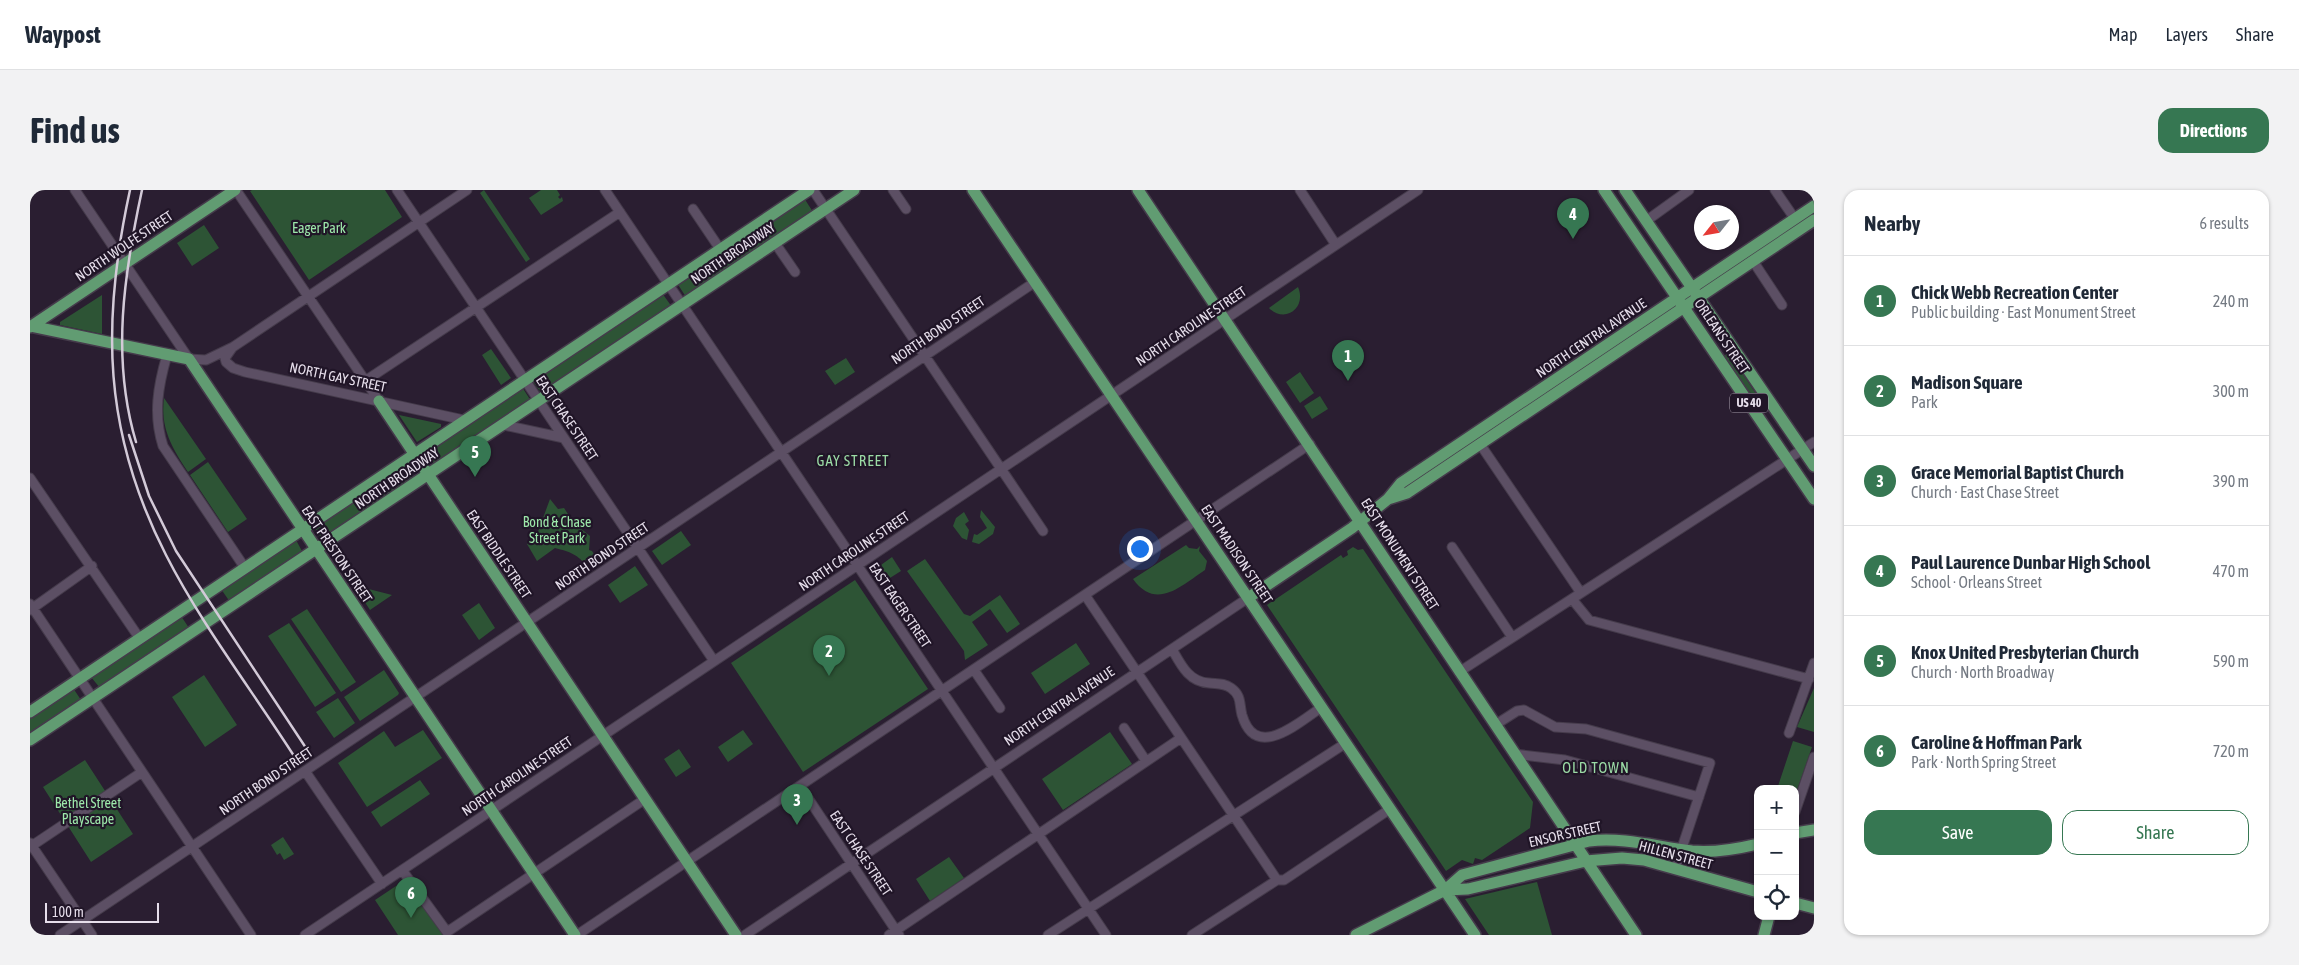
<!DOCTYPE html>
<meta charset="utf-8">
<style>
:root{--surface:#fff;--page:#f2f2f3;--text:#1f2937;--muted:#747a83;--line:#e0e1e3;--accent:#367752}
body{margin:0;font-family:"Asap Condensed",sans-serif;background:var(--page);color:var(--text)}
.controls{position:absolute;right:15px;bottom:15px;display:grid;overflow:hidden;border-radius:10px;box-shadow:0 1px 4px #0004}
.controls button{width:45px;height:45px;display:grid;place-items:center;padding:0;border:0;border-bottom:1px solid var(--line);background:var(--surface);color:var(--text);font:25px sans-serif}
.compass{position:absolute;left:1664px;top:15px;width:45px;height:45px;border-radius:50%;background:var(--surface);box-shadow:0 1px 4px #0004;rotate:239deg}
.scale{position:absolute;left:15px;bottom:12px;width:114px;box-sizing:border-box;padding-left:5px;border:2px solid #e6deeb;border-top:0;font-size:14px;line-height:18px;white-space:nowrap;color:#e6deeb;-webkit-text-stroke:4px #201527;paint-order:stroke}
.you{position:absolute;left:1109px;top:358px;width:18px;height:18px;margin:-12px;border:4px solid #fff;border-radius:50%;background:#1a73e8;box-shadow:0 0 0 8px #1a73e833}
.badge{display:grid;place-items:center;width:32px;height:32px;border-radius:50%;background:var(--accent);color:#fff;font-size:16px;font-weight:700}
.pin{position:absolute;translate:-50% -41px;filter:drop-shadow(0 1px 2px #0008)}
.pin::after{content:'';position:absolute;top:26px;width:18px;height:15px;background:inherit;clip-path:polygon(0 0,100% 0,50% 100%)}
.list{margin:0;padding:0;list-style:none}
h2{display:flex;justify-content:space-between;align-items:center;height:65px;margin:0;padding:0 20px;font-size:21px}
h2 small{font-size:16px;font-weight:400;color:var(--muted)}
.list li{display:grid;grid-template-columns:32px 1fr auto;gap:15px;align-items:center;box-sizing:border-box;height:90px;padding:0 20px;border-top:1px solid var(--line)}
.list b{display:block;font-size:19px;white-space:nowrap}
.list p{margin:0;font-size:16px;white-space:nowrap;color:var(--muted)}
.list em{font-size:16px;font-style:normal;color:var(--muted)}
.actions{display:flex;gap:10px;padding:15px 20px}
.actions a{flex:1;padding:11px 0;border:1px solid var(--accent);border-radius:15px;text-align:center;font-size:18px;color:var(--accent)}
.actions .main{background:var(--accent);color:#fff}
.icon{flex:none;width:28px;height:28px;fill:none;stroke:currentColor;stroke-width:2;stroke-linecap:round;stroke-linejoin:round}
.map{position:relative;flex:none;width:1784px;height:745px;overflow:hidden;border-radius:15px}
header{display:flex;align-items:center;gap:30px;box-sizing:border-box;height:70px;padding:0 25px;background:var(--surface);border-bottom:1px solid var(--line)}
header strong{font-size:24px}
nav{display:flex;gap:28px;margin-inline-start:auto;font-size:18px}
.intro{display:flex;align-items:center;justify-content:space-between;box-sizing:border-box;height:120px;padding:0 30px}
h1{margin:0;font-size:35px}
.button{padding:12px 22px;border-radius:15px;background:var(--accent);color:#fff;font-size:18px;font-weight:700}
main{display:flex;gap:30px;padding:0 30px}
aside{flex:1;background:var(--surface);border-radius:15px;box-shadow:0 1px 4px #0004}
.map>svg:first-child{display:block}
.green{fill:#2d5435}
.lines{fill:none;stroke-linecap:round;stroke-linejoin:round}
.minor-casing{stroke:#453b4b;stroke-width:11}
.major-casing{stroke:#453b4b;stroke-width:14}
.minor{stroke:#5c4f64;stroke-width:9}
.major{stroke:#619c72;stroke-width:11}
.rail{stroke:#d3cad8;stroke-width:2.5}
.labels{text-anchor:middle;stroke-width:4.5;stroke-linejoin:round;paint-order:stroke}
.shield{fill:#201527;stroke:#aba2b0;stroke-width:1}
.shield-label{font-size:12px;font-weight:bold;fill:#e6deeb}
.park-label{font-size:14px;fill:#9de8aa;stroke:#201527}
.street-label{font-size:14px;fill:#e6deeb;stroke:#201527}
.neighbourhood-label{font-size:15px;letter-spacing:1px;fill:#9bdba5;stroke:#201527}
</style>
<header>
<strong>Waypost</strong>
<nav><a>Map</a><a>Layers</a><a>Share</a></nav>
</header>
<div class="intro"><h1>Find us</h1><a class="button">Directions</a></div>
<main>
<div class="map">
<svg width="1784" height="745" viewBox="0 0 1784 745">
<rect width="100%" height="100%" fill="#2a1e31"/>
<path class="green" d="M 222,0 L 355,0 L 372,27 L 279,90 L 220,1 Z
M 454,0 L 500,69 L 496,72 L 450,3 Z
M 511,0 L 527,0 L 530,5 L 528,7 L 530,9 L 532,7 L 533,11 L 511,25 L 499,8 Z
M 774,8 L 783,22 L 656,107 L 647,93 Z
M 174,35 L 189,58 L 162,76 L 147,53 Z
M 1268,97 C 1277,118 1255,134 1239,118 Z
M 632,103 L 642,117 L 512,204 L 502,190 Z
M 72,105 L 72,144 L 30,135 L 30,132 Z
M 461,159 L 481,188 L 471,195 L 452,165 Z
M 1697,164 L 1709,178 L 1728,207 L 1726,209 L 1715,197 L 1694,166 Z
M 816,168 L 825,182 L 805,195 L 795,181 Z
M 1270,182 L 1284,203 L 1270,213 L 1256,192 Z
M 492,197 L 501,211 L 404,276 L 395,262 Z
M 1290,206 L 1298,219 L 1282,229 L 1274,216 Z
M 134,208 L 176,269 L 158,282 C 142,258 130,238 134,208 Z
M 369,225 L 411,234 L 411,237 L 387,252 Z
M 178,272 L 217,329 L 198,342 L 160,285 Z
M 372,278 L 375,283 L 379,280 L 384,287 L 292,349 L 284,337 Z
M 520,309 L 528,319 L 534,318 L 544,333 L 560,346 L 559,360 L 562,361 L 568,370 L 557,377 C 548,364 540,362 525,358 L 507,371 L 497,354 L 506,347 Z
M 951,320 L 965,337 L 963,344 L 949,354 L 942,352 L 944,344 L 947,345 L 957,338 L 950,327 Z
M 934,322 L 939,331 L 935,334 L 939,340 L 937,350 L 932,348 L 923,336 L 926,328 Z
M 651,341 L 661,355 L 632,375 L 622,361 Z
M 266,350 L 273,363 L 200,412 L 191,399 Z
M 1156,355 L 1159,358 L 1167,359 L 1170,356 L 1169,361 L 1177,371 L 1175,380 C 1151,396 1126,421 1103,389 Z
M 1323,357 L 1328,360 L 1333,359 L 1503,612 L 1500,638 L 1452,670 L 1445,668 L 1443,674 L 1432,670 L 1416,681 L 1237,415 L 1311,365 L 1313,368 L 1318,365 L 1317,361 Z
M 862,367 L 871,381 L 852,393 L 844,380 Z
M 895,369 L 934,424 L 940,426 L 970,405 L 990,434 L 977,443 L 960,419 L 942,432 L 958,455 L 935,470 L 934,461 L 877,381 Z
M 605,376 L 618,395 L 590,413 L 578,395 Z
M 825,390 L 898,499 L 773,582 L 701,473 Z
M 331,397 L 362,405 L 340,420 L 327,400 Z
M 449,413 L 465,438 L 449,450 L 432,425 Z
M 277,419 L 326,492 L 311,502 L 261,429 Z
M 151,426 L 159,438 L 70,498 L 61,487 Z
M 259,433 L 306,503 L 285,517 L 238,446 Z
M 1046,453 L 1060,474 L 1015,504 L 1001,483 Z
M 354,480 L 369,503 L 368,505 L 330,531 L 314,507 Z
M 174,485 L 207,535 L 175,557 L 142,507 Z
M 43,498 L 51,510 L 0,544 L 0,527 Z
M 1784,498 L 1784,542 L 1767,537 Z
M 308,508 L 325,533 L 304,548 L 286,522 Z
M 393,540 L 412,568 L 337,617 L 308,573 L 354,541 L 365,557 Z
M 713,540 L 723,554 L 698,572 L 688,557 Z
M 1080,542 L 1102,574 L 1033,620 L 1012,589 Z
M 1763,551 L 1782,557 L 1765,606 L 1765,599 L 1747,599 Z
M 649,559 L 661,577 L 646,587 L 634,569 Z
M 55,570 L 103,644 L 61,672 L 13,597 Z
M 390,590 L 400,604 L 351,637 L 341,622 Z
M 253,647 L 264,664 L 254,670 L 250,663 L 247,665 L 241,655 Z
M 919,667 L 934,688 L 900,711 L 886,689 Z
M 378,688 L 416,745 L 368,745 L 345,710 Z
M 1507,692 L 1522,745 L 1459,745 L 1435,709 Z"/>
<g class="lines">
<defs>
<path id="minor" d="M 45,0 L 159,169 L 176,170 L 203,157 L 437,0
M 206,0 L 349,211
M 367,0 L 684,471
M 575,0 L 1076,745
M 783,0 L 1013,341
M 863,0 L 876,19
M 1270,0 L 1306,55
M 1745,0 L 1765,29
M 663,19 L 690,59
M 1616,31 L 1659,0
M 745,53 L 765,82
M 1723,71 L 1752,115
M 202,158 L 195,168 L 196,172 L 203,178 L 215,182 L 434,230
M 137,165 C 128,196 123,225 133,256 L 215,378
M 335,191 L 590,22
M 474,235 L 534,248
M 1450,254 L 1551,403
M 0,288 L 110,449
M 1422,357 L 1482,447
M 1055,405 L 1247,690
M 1542,409 L 1559,430 L 1779,489
M 0,414 L 221,745
M 0,420 L 62,376
M 1142,459 C 1151,475 1159,492 1179,493 C 1188,494 1194,493 1201,498 C 1212,506 1209,514 1212,525 C 1226,572 1269,532 1292,517
M 944,480 L 970,518
M 1429,482 L 1784,252
M 1465,535 L 1487,521 L 1494,520 L 1525,537 L 1556,539 L 1680,573 L 1645,679
M 1094,538 L 1116,571
M 1759,543 L 1784,473
M 1484,564 L 1535,570 L 1669,607
M 275,581 L 352,694
M 770,596 L 869,745
M 1765,622 L 1784,567
M 0,653 L 62,745
M 0,657 L 112,582
M 372,680 L 417,742 L 615,609
M 30,745 L 1005,92
M 275,745 L 1388,0
M 547,745 L 1280,254
M 715,745 L 1218,408
M 859,745 L 1151,548
M 1018,745 L 1316,553
M 1162,745 L 1247,690 L 1254,690 L 1360,619"/>
<path id="major" d="M 943,0 L 1445,745
M 1108,0 L 1606,745
M 1574,0 L 1784,309
M 1595,0 L 1784,276
M 0,136 L 159,169 L 545,745
M 0,137 L 205,0
M 349,211 L 706,745
M 1358,309 L 1377,303 L 1784,30
M 1218,408 L 1322,338 L 1358,309 L 1371,293 L 1784,16
M 0,522 L 779,0
M 0,550 L 824,0
M 1765,643 L 1784,640
M 1415,700 L 1438,699 L 1556,671 L 1592,668 L 1614,670 L 1728,702
M 1765,713 L 1784,718
M 1326,745 L 1415,700 L 1432,685 L 1559,651 C 1595,647 1627,657 1662,661 C 1684,663 1707,659 1728,654
M 1734,745 L 1739,726"/>
</defs>
<use href="#minor" class="minor-casing"/>
<use href="#major" class="major-casing"/>
<use href="#minor" class="minor"/>
<use href="#major" class="major"/>
<path class="rail" d="M 100,0 C 71,133 73,242 136,365 C 171,434 224,503 266,569
M 99,245 L 119,306 L 146,361 L 278,561
M 106,252 C 81,168 94,84 112,0"/>
</g>
<g class="labels">
<rect class="shield" x="1700" y="203.5" width="38" height="19" rx="4"/>
<g class="shield-label">
<text x="1719" y="217">US 40</text>
</g>
<g class="park-label">
<text x="289" y="43">Eager Park</text>
<text x="527" y="337">Bond &amp; Chase<tspan x="527" dy="16">Street Park</tspan></text>
<text x="58" y="618">Bethel Street<tspan x="58" dy="16">Playscape</tspan></text>
</g>
<g class="street-label">
<text transform="translate(94 56) rotate(-34)" y="5">NORTH WOLFE STREET</text>
<text transform="translate(703 63) rotate(-34)" y="5">NORTH BROADWAY</text>
<text transform="translate(1161 136) rotate(-34)" y="5">NORTH CAROLINE STREET</text>
<text transform="translate(908 140) rotate(-34)" y="5">NORTH BOND STREET</text>
<text transform="translate(1692 146) rotate(56)" y="5">ORLEANS STREET</text>
<text transform="translate(1561 148) rotate(-34)" y="5">NORTH CENTRAL AVENUE</text>
<text transform="translate(308 187) rotate(12)" y="5">NORTH GAY STREET</text>
<text transform="translate(537 228) rotate(56)" y="5">EAST CHASE STREET</text>
<text transform="translate(367 288) rotate(-34)" y="5">NORTH BROADWAY</text>
<text transform="translate(824 361) rotate(-34)" y="5">NORTH CAROLINE STREET</text>
<text transform="translate(307 364) rotate(56)" y="5">EAST PRESTON STREET</text>
<text transform="translate(469 364) rotate(56)" y="5">EAST BIDDLE STREET</text>
<text transform="translate(1207 364) rotate(56)" y="5">EAST MADISON STREET</text>
<text transform="translate(1370 364) rotate(57)" y="5">EAST MONUMENT STREET</text>
<text transform="translate(572 366) rotate(-34)" y="5">NORTH BOND STREET</text>
<text transform="translate(870 415) rotate(56)" y="5">EAST EAGER STREET</text>
<text transform="translate(1029 516) rotate(-34)" y="5">NORTH CENTRAL AVENUE</text>
<text transform="translate(487 586) rotate(-34)" y="5">NORTH CAROLINE STREET</text>
<text transform="translate(236 591) rotate(-34)" y="5">NORTH BOND STREET</text>
<text transform="translate(1535 644) rotate(-13)" y="5">ENSOR STREET</text>
<text transform="translate(831 663) rotate(56)" y="5">EAST CHASE STREET</text>
<text transform="translate(1646 665) rotate(15)" y="5">HILLEN STREET</text>
</g>
<g class="neighbourhood-label">
<text x="823" y="276">GAY STREET</text>
<text x="1566" y="583">OLD TOWN</text>
</g>
</g>
</svg>
<div class="controls">
<button>+</button>
<button>−</button>
<button><svg class="icon" aria-label="locate" viewBox="0 0 24 24"><circle cx="12" cy="12" r="6"/><path d="M12 2v4M12 18v4M2 12h4M18 12h4"/></svg></button>
</div>
<svg class="compass" viewBox="-18 -18 36 36"><path d="M0-13l5 13h-10z" fill="#e53935"/><path d="M0 13l5-13h-10z" fill="#747a83"/></svg>
<div class="scale">100 m</div>
<div class="you"></div>
<div class="pin badge" style="left:1318px;top:191px">1</div>
<div class="pin badge" style="left:799px;top:486px">2</div>
<div class="pin badge" style="left:767px;top:635px">3</div>
<div class="pin badge" style="left:1543px;top:49px">4</div>
<div class="pin badge" style="left:445px;top:287px">5</div>
<div class="pin badge" style="left:381px;top:728px">6</div>
</div>
<aside>
<h2>Nearby<small>6 results</small></h2>
<ul class="list">
<li><span class="badge">1</span><div><b>Chick Webb Recreation Center</b><p>Public building · East Monument Street</p></div><em>240 m</em></li>
<li><span class="badge">2</span><div><b>Madison Square</b><p>Park</p></div><em>300 m</em></li>
<li><span class="badge">3</span><div><b>Grace Memorial Baptist Church</b><p>Church · East Chase Street</p></div><em>390 m</em></li>
<li><span class="badge">4</span><div><b>Paul Laurence Dunbar High School</b><p>School · Orleans Street</p></div><em>470 m</em></li>
<li><span class="badge">5</span><div><b>Knox United Presbyterian Church</b><p>Church · North Broadway</p></div><em>590 m</em></li>
<li><span class="badge">6</span><div><b>Caroline &amp; Hoffman Park</b><p>Park · North Spring Street</p></div><em>720 m</em></li>
</ul>
<div class="actions"><a class="main">Save</a><a>Share</a></div>
</aside>
</main>
